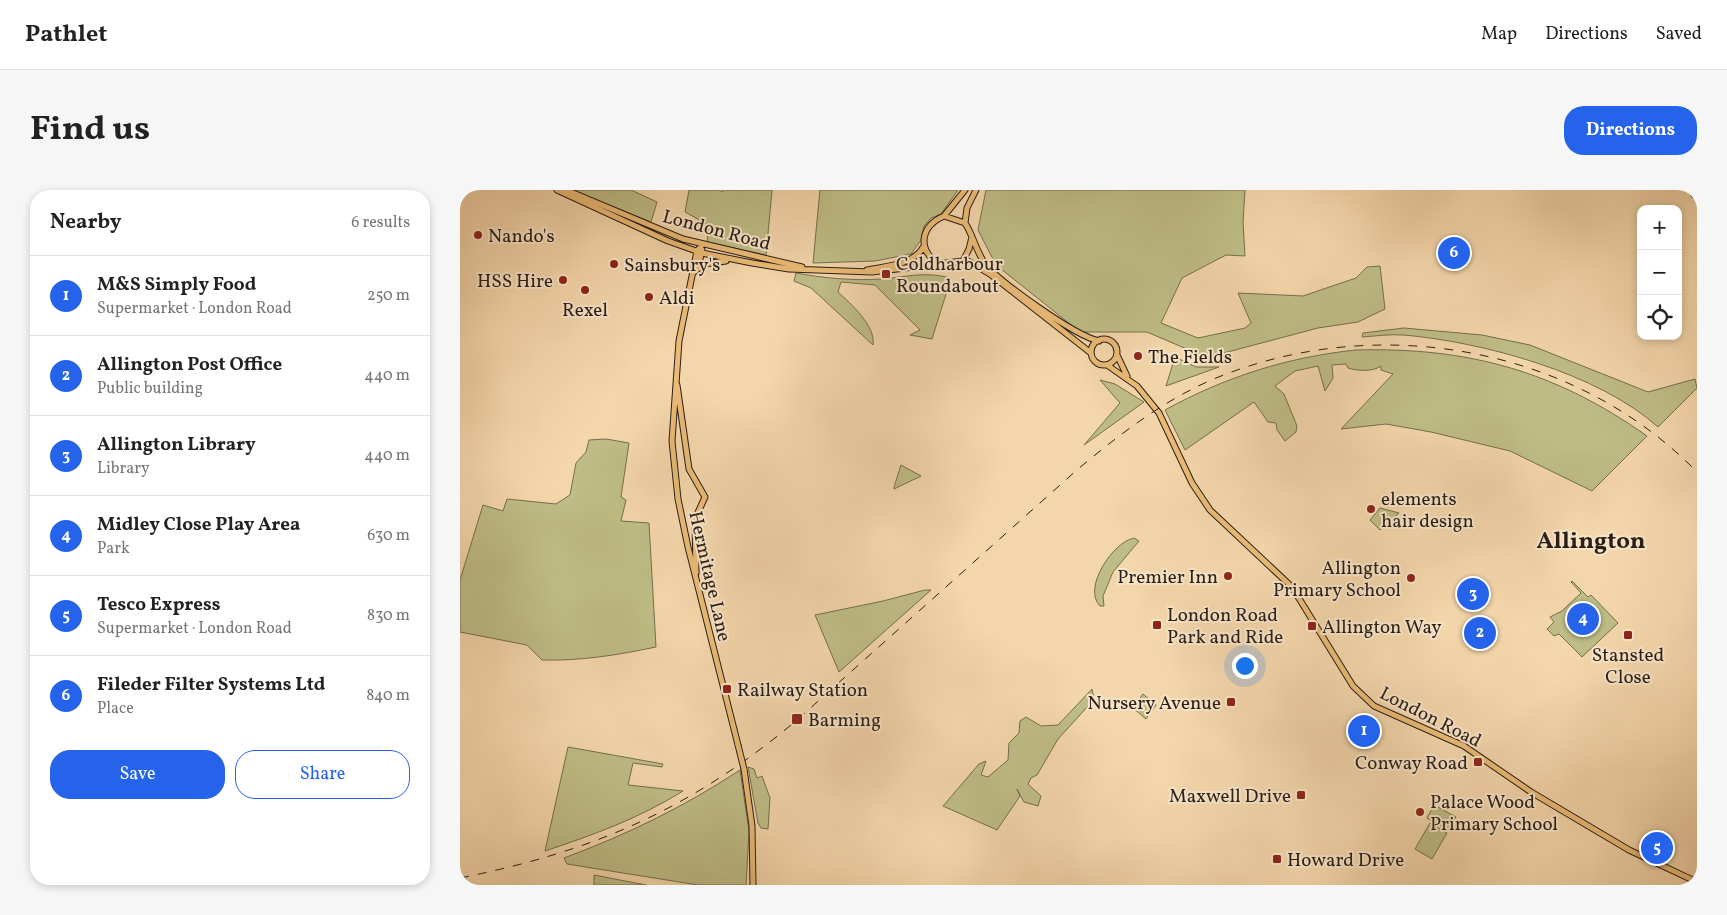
<!DOCTYPE html>
<meta charset="utf-8">
<style>
:root{--surface:#fff;--page:#f6f6f6;--text:#222;--muted:#767676;--line:#e0e0e0;--accent:#2563eb}
body{margin:0;font-family:Vollkorn,serif;background:var(--page);color:var(--text)}
.controls{position:absolute;right:15px;top:15px;display:grid;overflow:hidden;border-radius:10px;box-shadow:0 2px 8px #0003}
.controls button{width:45px;height:45px;display:grid;place-items:center;padding:0;border:0;border-bottom:1px solid var(--line);background:var(--surface);color:var(--text);font:25px sans-serif}
.you{position:absolute;left:784px;top:475px;width:18px;height:18px;margin:-12px;border:4px solid #fff;border-radius:50%;background:#1a73e8;box-shadow:0 0 0 8px #1a73e833}
.badge{display:grid;place-items:center;width:32px;height:32px;border-radius:50%;background:var(--accent);color:#fff;font-size:16px;font-weight:700}
.pin{position:absolute;translate:-50% -50%;border:2px solid #fff;box-shadow:0 1px 5px #0006}
.list{margin:0;padding:0;list-style:none}
h2{display:flex;justify-content:space-between;align-items:center;height:65px;margin:0;padding:0 20px;font-size:21px}
h2 small{font-size:16px;font-weight:400;color:var(--muted)}
.list li{display:grid;grid-template-columns:32px 1fr auto;gap:15px;align-items:center;box-sizing:border-box;height:80px;padding:0 20px;border-top:1px solid var(--line)}
.list b{display:block;font-size:19px;white-space:nowrap}
.list p{margin:0;font-size:16px;white-space:nowrap;color:var(--muted)}
.list em{font-size:16px;font-style:normal;color:var(--muted)}
.actions{display:flex;gap:10px;padding:15px 20px}
.actions a{flex:1;padding:11px 0;border:1px solid var(--accent);border-radius:20px;text-align:center;font-size:18px;color:var(--accent)}
.actions .main{background:var(--accent);color:#fff}
.icon{flex:none;width:28px;height:28px;fill:none;stroke:currentColor;stroke-width:2;stroke-linecap:round;stroke-linejoin:round}
.map{position:relative;flex:none;width:1237px;height:695px;overflow:hidden;border-radius:20px}
header{display:flex;align-items:center;gap:30px;box-sizing:border-box;height:70px;padding:0 25px;background:var(--surface);border-bottom:1px solid var(--line)}
header strong{font-size:24px}
nav{display:flex;gap:28px;margin-inline-start:auto;font-size:18px}
.intro{display:flex;align-items:center;justify-content:space-between;box-sizing:border-box;height:120px;padding:0 30px}
h1{margin:0;font-size:35px}
.button{padding:12px 22px;border-radius:20px;background:var(--accent);color:#fff;font-size:18px;font-weight:700}
main{display:flex;gap:30px;padding:0 30px}
aside{flex:1;background:var(--surface);border-radius:20px;box-shadow:0 2px 8px #0003}
.map>svg:first-child{display:block}
.green{fill:#bfbd86;stroke:#746e4e}
.lines{fill:none;stroke-linecap:round;stroke-linejoin:round}
.major-casing{stroke:#2a1e16;stroke-width:7}
.major{stroke:#eabb76;stroke-width:5}
.rail{stroke:#2a1e16;stroke-width:1;stroke-dasharray:9 9;stroke-linecap:butt}
.major-bridge-casing{stroke:#2a1e16;stroke-width:7;stroke-linecap:butt}
.major-bridge{stroke:#eabb76;stroke-width:5}
.poi-dot{fill:#8f2418;stroke:#f8e4c8;stroke-width:2}
.labels{text-anchor:middle;stroke-width:4;stroke-linejoin:round;paint-order:stroke}
.street-label{font-size:19px;fill:#2a1e16;stroke:#f8e4c8}
.poi-label{font-size:19px;fill:#2a1e16;stroke:#f8e4c8;text-anchor:start}
.district-label{font-size:24px;font-weight:bold;fill:#2a1e16;stroke:#f8e4c8}
</style>
<header>
<strong>Pathlet</strong>
<nav><a>Map</a><a>Directions</a><a>Saved</a></nav>
</header>
<div class="intro"><h1>Find us</h1><a class="button">Directions</a></div>
<main>
<aside>
<h2>Nearby<small>6 results</small></h2>
<ul class="list">
<li><span class="badge">1</span><div><b>M&amp;S Simply Food</b><p>Supermarket · London Road</p></div><em>250 m</em></li>
<li><span class="badge">2</span><div><b>Allington Post Office</b><p>Public building</p></div><em>440 m</em></li>
<li><span class="badge">3</span><div><b>Allington Library</b><p>Library</p></div><em>440 m</em></li>
<li><span class="badge">4</span><div><b>Midley Close Play Area</b><p>Park</p></div><em>630 m</em></li>
<li><span class="badge">5</span><div><b>Tesco Express</b><p>Supermarket · London Road</p></div><em>830 m</em></li>
<li><span class="badge">6</span><div><b>Fileder Filter Systems Ltd</b><p>Place</p></div><em>840 m</em></li>
</ul>
<div class="actions"><a class="main">Save</a><a>Share</a></div>
</aside>
<div class="map">
<svg width="1237" height="695" viewBox="0 0 1237 695">
<rect width="100%" height="100%" fill="#f4d6ab"/>
<filter id="stains"><feTurbulence type="fractalNoise" baseFrequency=".004" numOctaves="4"/><feColorMatrix values="0 0 0 0 .2 0 0 0 0 .09 0 0 0 0 .02 0 0 0 .5 -.17"/></filter>
<radialGradient id="worn" r=".72"><stop offset=".6" stop-color="#630" stop-opacity="0"/><stop offset="1" stop-color="#630" stop-opacity=".3"/></radialGradient>
<path class="green" d="M 112,0 L 171,0 L 197,12 L 191,32 Z
M 229,0 L 259,0 L 262,2 L 263,0 L 312,0 L 306,65 L 247,52 L 249,35 L 225,22 Z
M 360,0 L 498,0 L 481,24 L 471,28 L 464,36 L 461,50 L 451,64 L 415,71 L 353,73 Z
M 526,0 L 785,0 L 783,32 L 785,66 L 766,65 L 722,88 L 701,133 L 738,148 L 785,138 L 791,133 L 778,103 L 843,106 L 896,88 L 907,77 L 920,76 L 925,119 L 898,132 L 858,138 L 764,163 L 743,166 L 687,142 L 620,142 L 536,75 L 518,40 Z
M 336,83 C 363,88 393,91 421,89 C 448,87 463,81 491,88 L 472,149 L 450,145 L 460,140 L 415,95 L 381,92 L 378,102 C 391,114 416,136 413,155 L 351,98 L 334,91 Z
M 944,138 L 1022,145 L 1070,155 L 1188,202 L 1235,189 L 1237,198 L 1198,237 C 1138,183 1023,152 944,145 C 930,144 916,146 902,147 L 903,143 Z
M 896,160 C 1008,157 1095,181 1187,246 L 1132,301 L 1050,261 L 971,242 L 926,234 L 881,239 L 933,184 L 921,180 L 921,176 C 913,182 897,181 888,178 L 886,174 L 872,175 L 873,188 L 865,201 L 858,176 L 835,181 L 815,196 L 824,204 L 837,236 L 836,242 L 825,251 L 817,240 L 816,233 L 808,232 L 794,212 L 725,260 L 705,220 C 765,187 828,167 896,160 Z
M 715,167 L 736,177 L 759,177 L 706,196 Z
M 640,190 L 655,194 L 684,212 L 624,255 L 660,213 Z
M 146,249 L 169,253 L 161,307 L 166,310 L 161,331 L 189,333 L 196,457 C 157,465 122,471 82,470 L 67,455 L 0,442 L 0,390 L 23,315 L 43,321 L 47,309 L 96,314 L 110,305 L 116,273 L 126,262 L 129,250 Z
M 441,275 L 461,286 L 434,299 L 434,297 Z
M 920,318 L 939,323 L 920,340 L 910,330 Z
M 674,348 L 679,351 L 653,382 L 643,406 L 644,416 L 640,416 C 622,398 653,352 674,348 Z
M 1112,391 L 1128,407 L 1131,405 L 1158,433 L 1122,467 L 1099,444 L 1094,446 L 1087,439 L 1094,432 L 1090,427 L 1102,421 L 1121,403 L 1111,392 Z
M 465,400 L 471,400 L 379,482 L 355,425 L 423,411 Z
M 632,499 L 635,514 L 629,515 L 598,549 L 577,585 L 571,588 L 568,594 L 581,606 L 578,616 L 564,612 L 557,599 L 560,606 L 537,640 L 483,616 L 519,574 L 526,571 L 521,585 L 528,587 L 548,570 L 549,553 L 559,543 L 560,531 L 566,527 L 581,536 L 598,535 Z
M 683,504 L 696,515 L 686,529 L 673,518 Z
M 108,557 L 203,574 L 202,577 L 173,573 L 168,595 L 223,601 C 180,628 133,645 85,661 Z
M 288,577 L 294,579 L 297,588 L 302,586 L 310,608 L 308,639 L 301,638 L 298,633 Z
M 280,580 L 289,641 L 286,695 L 238,695 L 107,674 L 104,668 C 166,645 224,617 280,580 Z
M 974,615 L 996,627 L 988,640 L 967,628 Z
M 970,633 L 987,643 L 972,669 L 955,659 Z
M 134,685 L 186,695 L 134,695 Z"/>
<g class="lines">
<defs>
<path id="major" d="M 97,0 L 208,51 L 242,63 L 292,73 L 329,79 L 412,82 L 503,71 L 509,59 L 512,47
M 106,0 L 223,49 L 342,77
M 484,26 L 505,0
M 505,33 L 507,18 L 516,0
M 242,55 L 237,61 L 219,151 L 212,251 L 218,309 L 228,357 L 278,555
M 503,71 L 508,71 L 530,84 L 631,163
M 479,74 C 456,59 461,36 484,26 L 505,33 C 513,45 516,61 525,74 C 541,93 615,146 639,151
M 238,78 L 242,60
M 407,80 C 427,76 454,75 464,56
M 234,82 L 244,74 L 266,71
M631 162a13 13 0 1 1 26 0a13 13 0 1 1-26 0Z
M 657,165 L 667,186
M 647,175 L 677,196 L 699,223 L 732,293 L 750,320 L 832,397 L 893,496 L 914,516 L 1004,556 L 1071,602 L 1169,660 L 1237,692
M 217,195 L 229,279 L 245,307 L 235,329 L 236,383
M 284,579 L 292,636 L 293,695"/>
</defs>
<use href="#major" class="major-casing"/>
<use href="#major" class="major"/>
<path class="rail" d="M 1228,0 L 1237,16
M 0,688 C 135,661 231,619 337,530 L 618,279 C 659,245 700,213 749,191 C 911,121 1112,154 1237,282"/>
<defs>
<path id="major-bridge" d="M 278,555 L 284,579"/>
</defs>
<use href="#major-bridge" class="major-bridge-casing"/>
<use href="#major-bridge" class="major-bridge"/>
</g>
<g class="poi-dot">
<circle cx="18" cy="45" r="5"/>
<circle cx="154" cy="74" r="5"/>
<rect x="421" y="79" width="10" height="10" rx="2.5"/>
<circle cx="103" cy="90" r="5"/>
<circle cx="125" cy="100" r="5"/>
<circle cx="189" cy="107" r="5"/>
<circle cx="678" cy="166" r="5"/>
<circle cx="911" cy="319" r="5"/>
<circle cx="768" cy="386" r="5"/>
<circle cx="951" cy="388" r="5"/>
<rect x="692" y="430" width="10" height="10" rx="2.5"/>
<rect x="847" y="431" width="10" height="10" rx="2.5"/>
<rect x="1163" y="440" width="10" height="10" rx="2.5"/>
<rect x="262" y="494" width="10" height="10" rx="2.5"/>
<rect x="766" y="507" width="10" height="10" rx="2.5"/>
<rect x="331" y="523" width="12" height="12" rx="2.5"/>
<rect x="1013" y="567" width="10" height="10" rx="2.5"/>
<rect x="836" y="600" width="10" height="10" rx="2.5"/>
<circle cx="960" cy="622" r="5"/>
<rect x="812" y="664" width="10" height="10" rx="2.5"/>
</g>
<g class="labels">
<g class="street-label">
<text transform="translate(257 39) rotate(15)" y="7">London Road</text>
<text transform="translate(251 386) rotate(77)" y="7">Hermitage Lane</text>
<text transform="translate(971 526) rotate(27)" y="7">London Road</text>
</g>
<g class="poi-label">
<text x="28" y="52">Nando's</text>
<text x="436" y="80">Coldharbour<tspan x="436" dy="22">Roundabout</tspan></text>
<text x="164" y="81">Sainsbury's</text>
<text x="93" y="97" text-anchor="end">HSS Hire</text>
<text x="199" y="114">Aldi</text>
<text x="125" y="126" text-anchor="middle">Rexel</text>
<text x="688" y="173">The Fields</text>
<text x="921" y="315">elements<tspan x="921" dy="22">hair design</tspan></text>
<text x="941" y="384" text-anchor="end">Allington<tspan x="941" dy="22">Primary School</tspan></text>
<text x="758" y="393" text-anchor="end">Premier Inn</text>
<text x="707" y="431">London Road<tspan x="707" dy="22">Park and Ride</tspan></text>
<text x="862" y="443">Allington Way</text>
<text x="1168" y="471" text-anchor="middle">Stansted<tspan x="1168" dy="22">Close</tspan></text>
<text x="277" y="506">Railway Station</text>
<text x="761" y="519" text-anchor="end">Nursery Avenue</text>
<text x="348" y="536">Barming</text>
<text x="1008" y="579" text-anchor="end">Conway Road</text>
<text x="831" y="612" text-anchor="end">Maxwell Drive</text>
<text x="970" y="618">Palace Wood<tspan x="970" dy="22">Primary School</tspan></text>
<text x="827" y="676">Howard Drive</text>
</g>
<g class="district-label">
<text x="1131" y="358">Allington</text>
</g>
</g>
<rect width="100%" height="100%" filter="url(#stains)"/>
<rect width="100%" height="100%" fill="url(#worn)"/>
</svg>
<div class="controls">
<button>+</button>
<button>−</button>
<button><svg class="icon" aria-label="locate" viewBox="0 0 24 24"><circle cx="12" cy="12" r="6"/><path d="M12 2v4M12 18v4M2 12h4M18 12h4"/></svg></button>
</div>
<div class="you"></div>
<div class="pin badge" style="left:904px;top:541px">1</div>
<div class="pin badge" style="left:1020px;top:443px">2</div>
<div class="pin badge" style="left:1013px;top:404px">3</div>
<div class="pin badge" style="left:1123px;top:429px">4</div>
<div class="pin badge" style="left:1197px;top:658px">5</div>
<div class="pin badge" style="left:994px;top:63px">6</div>
</div>
</main>
